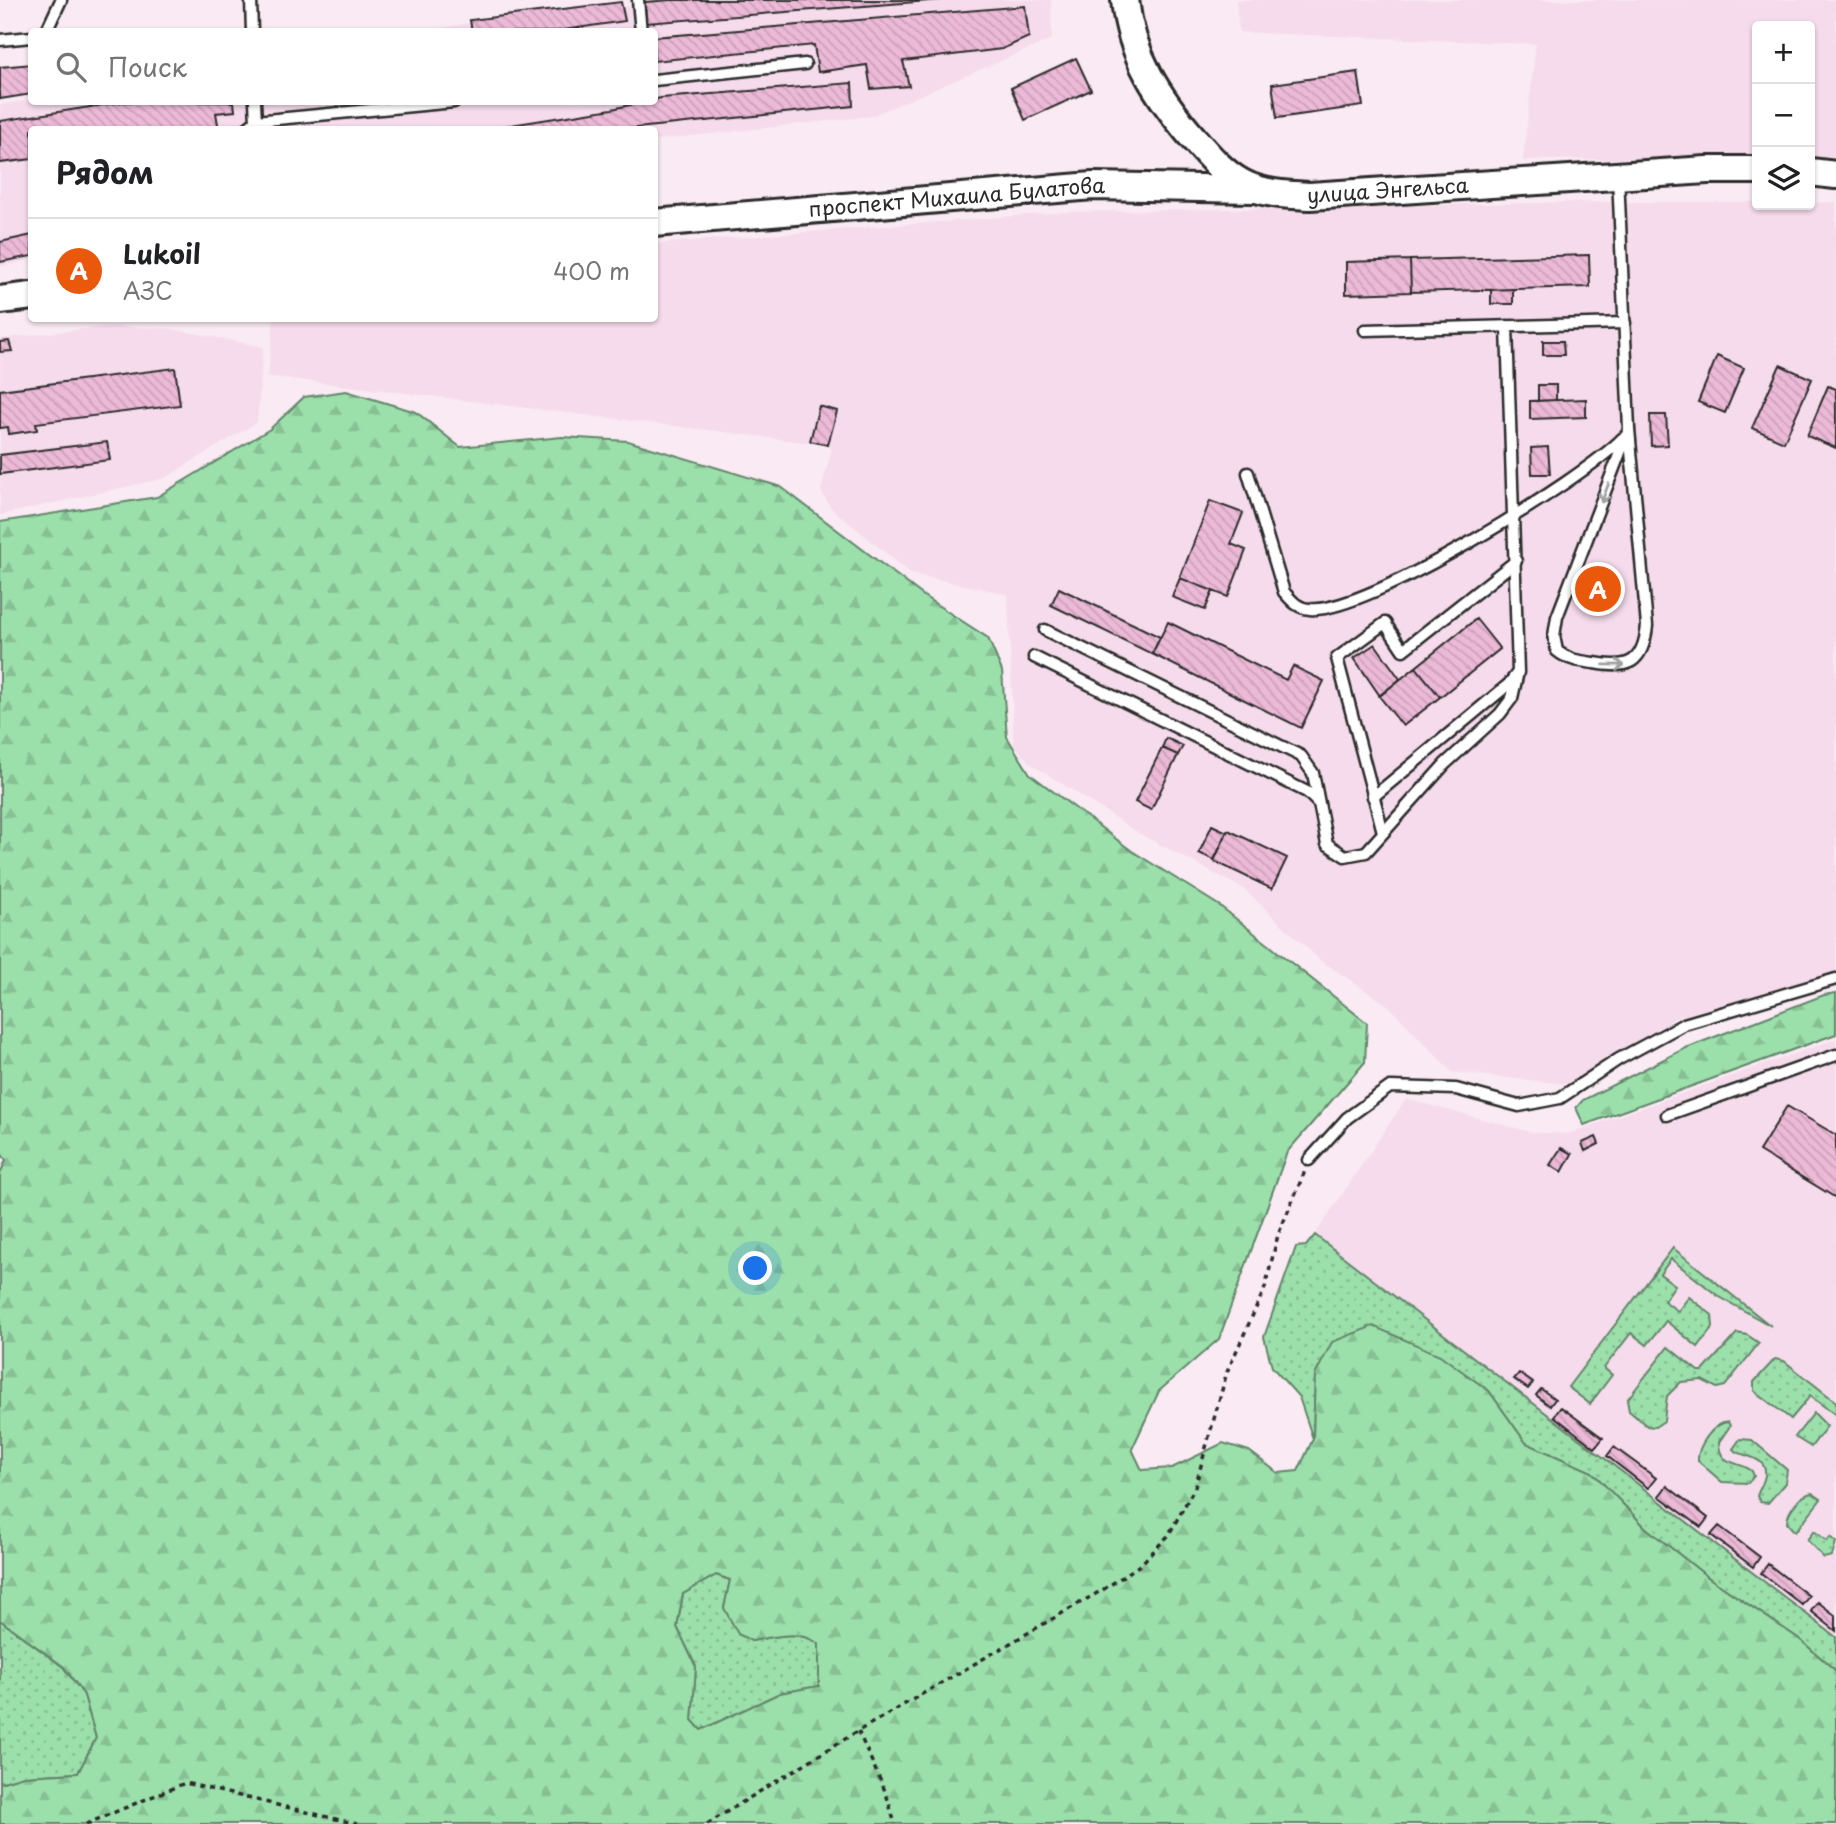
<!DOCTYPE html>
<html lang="ru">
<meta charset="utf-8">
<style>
:root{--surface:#fff;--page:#f2f2f2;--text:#202124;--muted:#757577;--line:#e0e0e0;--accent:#ea580c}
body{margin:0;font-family:"Playpen Sans",sans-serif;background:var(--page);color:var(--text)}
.controls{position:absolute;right:21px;top:21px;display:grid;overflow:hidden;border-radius:7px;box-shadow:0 2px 5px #0004}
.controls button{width:63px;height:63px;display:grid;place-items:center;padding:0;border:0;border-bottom:2px solid var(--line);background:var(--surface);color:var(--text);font:35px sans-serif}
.you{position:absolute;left:756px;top:1269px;width:24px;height:24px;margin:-18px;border:5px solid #fff;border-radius:50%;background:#1a73e8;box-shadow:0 0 0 10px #1a73e833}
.badge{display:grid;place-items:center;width:46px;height:46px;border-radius:50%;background:var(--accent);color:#fff;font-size:23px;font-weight:700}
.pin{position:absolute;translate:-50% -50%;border:4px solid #fff;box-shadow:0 2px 7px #0006}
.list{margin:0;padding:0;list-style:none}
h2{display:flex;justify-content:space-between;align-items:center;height:91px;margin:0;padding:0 28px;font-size:30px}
h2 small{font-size:23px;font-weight:400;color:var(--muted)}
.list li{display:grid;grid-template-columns:46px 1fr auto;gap:21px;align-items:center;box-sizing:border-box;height:105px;padding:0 28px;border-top:2px solid var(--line)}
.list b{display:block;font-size:26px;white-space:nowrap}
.list p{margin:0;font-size:23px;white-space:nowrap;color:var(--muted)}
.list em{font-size:23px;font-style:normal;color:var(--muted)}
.icon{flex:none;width:38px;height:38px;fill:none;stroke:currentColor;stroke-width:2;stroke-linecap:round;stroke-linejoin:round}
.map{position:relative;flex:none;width:1836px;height:1824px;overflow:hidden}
.search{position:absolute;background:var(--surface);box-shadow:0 2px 5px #0004;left:28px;top:28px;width:630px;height:77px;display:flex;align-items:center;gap:18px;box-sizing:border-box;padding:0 24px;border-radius:7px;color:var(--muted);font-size:26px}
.panel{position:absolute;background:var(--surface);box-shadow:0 2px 5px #0004;left:28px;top:126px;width:630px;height:196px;border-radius:7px}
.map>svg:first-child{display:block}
.built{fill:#f5dbeb}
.grass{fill:url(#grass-dots);stroke:#63856b;stroke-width:2}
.forest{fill:url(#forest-firs);stroke:#63856b;stroke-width:2;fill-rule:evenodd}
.building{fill:url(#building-back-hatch);stroke:#2b2b2b;stroke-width:2}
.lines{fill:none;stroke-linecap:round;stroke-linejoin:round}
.lane-casing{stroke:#2b2b2b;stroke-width:15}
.secondary-casing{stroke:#2b2b2b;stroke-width:32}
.path{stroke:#2b2b2b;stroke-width:3.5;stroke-dasharray:5 5;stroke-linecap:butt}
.lane{stroke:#fff;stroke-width:10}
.secondary{stroke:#fff;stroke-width:26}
.oneway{stroke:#a0a0a0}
.labels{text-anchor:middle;stroke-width:7;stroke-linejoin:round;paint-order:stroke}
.street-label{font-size:21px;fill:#2b2b2b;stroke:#fff}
</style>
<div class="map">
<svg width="1836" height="1824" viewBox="0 0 1836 1824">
<defs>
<pattern id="grass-dots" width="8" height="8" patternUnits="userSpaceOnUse" patternTransform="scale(1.75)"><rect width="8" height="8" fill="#9bdfab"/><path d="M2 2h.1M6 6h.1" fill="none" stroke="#86c093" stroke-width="1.8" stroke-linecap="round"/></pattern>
<pattern id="forest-firs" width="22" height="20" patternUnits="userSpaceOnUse" patternTransform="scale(1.75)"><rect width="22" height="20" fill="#9bdfab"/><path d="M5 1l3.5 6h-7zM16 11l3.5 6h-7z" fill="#86c093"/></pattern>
<pattern id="building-back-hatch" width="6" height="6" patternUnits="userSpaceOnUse" patternTransform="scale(1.75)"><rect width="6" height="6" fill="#ecb9d7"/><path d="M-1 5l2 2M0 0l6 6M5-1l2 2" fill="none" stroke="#cb9fb9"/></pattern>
</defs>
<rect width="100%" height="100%" fill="#f9eaf3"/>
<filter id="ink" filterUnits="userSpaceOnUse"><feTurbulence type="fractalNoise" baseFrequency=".0143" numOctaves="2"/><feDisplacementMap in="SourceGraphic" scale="14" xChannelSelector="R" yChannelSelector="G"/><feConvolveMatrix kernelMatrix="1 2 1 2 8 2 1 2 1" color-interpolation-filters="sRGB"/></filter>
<g filter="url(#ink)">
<path class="built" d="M 692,0 L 1051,0 L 1052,39 L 871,116 L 655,140 L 654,130 L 32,130 L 31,260 L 0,266 L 0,105 L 31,100 L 654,102 L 654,32 L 425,31 L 471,23 Z
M 1236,0 L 1836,0 L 1836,157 L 1810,157 L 1810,26 L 1757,26 L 1757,157 L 1523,160 L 1536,44 L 1239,32 Z
M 1584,202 L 1757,202 L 1757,205 L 1836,202 L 1836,973 L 1677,1017 L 1566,1084 L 1452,1072 L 1388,1005 L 1320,960 L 1244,889 L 1142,835 L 1030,763 L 1014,745 L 1008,594 L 912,574 L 831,508 L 821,491 L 832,449 L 828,445 L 268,376 L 274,319 L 654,318 L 655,244 L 1067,212 Z
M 109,326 L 173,329 L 263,347 L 257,422 L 165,478 L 0,515 L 0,339 Z
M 1836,1039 L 1836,1637 L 1315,1235 L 1406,1099 L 1530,1132 L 1568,1134 Z"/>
<path class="grass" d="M 1315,1235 L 1836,1637 L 1836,1671 L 1798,1638 L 1709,1578 L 1646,1528 L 1592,1472 L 1526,1443 L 1489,1391 L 1315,1375 L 1313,1439 L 1299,1397 L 1272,1367 L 1264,1337 L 1296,1247 L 1306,1246 Z
M 1673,1248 L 1771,1326 L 1718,1296 L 1671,1259 L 1660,1274 L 1675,1285 L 1664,1301 L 1678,1311 L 1689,1297 L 1712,1315 L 1713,1327 L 1698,1347 L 1666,1321 L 1647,1345 L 1631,1333 L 1604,1368 L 1612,1375 L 1590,1404 L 1568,1387 Z
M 1737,1333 L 1747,1335 L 1759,1343 L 1725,1386 L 1717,1388 L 1702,1380 L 1681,1382 L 1667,1396 L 1664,1421 L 1655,1427 L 1647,1426 L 1629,1411 L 1627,1400 L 1668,1347 L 1698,1371 L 1703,1371 Z
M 1775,1359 L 1784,1361 L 1836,1402 L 1836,1415 L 1810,1396 L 1791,1419 L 1754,1391 L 1754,1382 Z
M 1814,1413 L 1827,1426 L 1811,1447 L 1795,1437 Z
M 1728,1422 L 1730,1426 L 1719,1442 C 1719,1467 1738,1460 1752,1471 L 1754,1476 L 1748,1483 L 1722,1482 L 1698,1461 C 1697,1447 1713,1423 1728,1422 Z
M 1740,1439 L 1752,1440 L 1787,1470 L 1785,1483 L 1768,1503 L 1760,1502 L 1757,1496 C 1759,1489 1764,1483 1765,1475 C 1767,1455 1742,1458 1733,1449 Z
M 1812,1493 L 1821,1499 L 1795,1532 L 1787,1523 C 1787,1511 1800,1495 1812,1493 Z
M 1814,1531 L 1827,1541 L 1830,1537 L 1836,1542 L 1832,1556 L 1824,1558 L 1807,1540 Z
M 716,1575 L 730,1580 L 724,1608 L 751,1641 C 775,1637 799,1629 819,1644 L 819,1686 L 780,1693 L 701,1730 L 692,1720 L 696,1667 L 677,1627 L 683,1594 Z
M 0,1620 L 63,1667 L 84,1695 L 96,1738 L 78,1773 L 24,1776 L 0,1783 Z"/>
<path class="forest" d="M 346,391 L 416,412 L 460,447 L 562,437 L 628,441 L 781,487 L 925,597 L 988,638 L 1002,671 L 1007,737 L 1030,774 L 1132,851 L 1220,906 L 1367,1023 L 1365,1062 L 1287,1152 L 1219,1339 L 1159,1391 L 1132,1449 L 1142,1470 L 1172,1468 L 1223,1443 L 1249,1451 L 1278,1473 L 1298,1471 L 1313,1439 L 1315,1375 L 1332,1342 L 1373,1326 L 1440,1355 L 1489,1391 L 1526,1443 L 1592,1472 L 1646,1528 L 1709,1578 L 1798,1638 L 1836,1671 L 1836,1824 L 0,1824 L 0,1783 L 24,1776 L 78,1773 L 96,1738 L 84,1695 L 64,1667 L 0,1620 L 0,1174 L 6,1160 L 0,1152 L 0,522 L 157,497 L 270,429 L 304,397 ZM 716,1575 L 730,1580 L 724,1608 L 738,1634 L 751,1641 C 775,1637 799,1629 819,1644 L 819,1686 L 780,1693 L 701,1730 L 692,1720 L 696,1667 L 677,1627 L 683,1594 Z
M 1836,993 L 1836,1034 L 1584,1125 L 1576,1108 L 1583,1100 L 1686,1048 L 1824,995 Z"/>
<path class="building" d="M 671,0 L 942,0 L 646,23 L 645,2 Z
M 621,2 L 625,21 L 550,32 L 472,32 L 470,20 Z
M 1025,6 L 1029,37 L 1002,49 L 903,61 L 909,86 L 871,89 L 867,65 L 818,72 L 814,45 L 654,61 L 654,37 Z
M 1076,58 L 1091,90 L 1025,120 L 1011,88 Z
M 32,64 L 32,94 L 0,99 L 0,67 Z
M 1358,72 L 1363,106 L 1277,118 L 1272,84 Z
M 852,83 L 853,106 L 617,130 L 479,130 L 612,109 L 661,98 Z
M 122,102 L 234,102 L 235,111 L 216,113 L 219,130 L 32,130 L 32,159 L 0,163 L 0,121 Z
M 32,235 L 32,256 L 0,262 L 0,242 Z
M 1589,255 L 1590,287 L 1411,292 L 1410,260 Z
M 1410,260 L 1411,292 L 1346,294 L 1346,262 Z
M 1513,289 L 1513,304 L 1491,304 L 1491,290 Z
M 9,341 L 12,351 L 0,352 L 0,342 Z
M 1543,341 L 1563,341 L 1564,355 L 1543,355 Z
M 1717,356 L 1744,368 L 1725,413 L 1698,402 Z
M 1780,365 L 1812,379 L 1784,442 L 1752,428 Z
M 175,368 L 180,405 L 36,423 L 37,430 L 9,434 L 8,427 L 0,428 L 0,390 Z
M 1538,385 L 1556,385 L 1556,400 L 1538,401 Z
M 1828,386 L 1836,389 L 1836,448 L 1807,436 Z
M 1586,399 L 1586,417 L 1530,419 L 1530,401 Z
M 819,406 L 837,411 L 828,445 L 810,441 Z
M 1650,415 L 1666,415 L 1668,445 L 1651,446 Z
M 107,442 L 110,460 L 0,474 L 0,455 Z
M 1548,447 L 1550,474 L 1532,474 L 1531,448 Z
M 1210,501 L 1243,513 L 1231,544 L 1246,550 L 1228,597 L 1180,578 Z
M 1591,567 L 1606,572 L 1599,592 L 1584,587 Z
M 1180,578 L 1213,591 L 1205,610 L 1172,597 Z
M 1059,588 L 1160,637 L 1152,654 L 1051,605 Z
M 1476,619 L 1500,649 L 1440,697 L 1416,667 Z
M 1168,622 L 1286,680 L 1293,666 L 1324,681 L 1301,728 L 1152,654 Z
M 1375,644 L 1400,679 L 1380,696 L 1354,658 Z
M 1416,667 L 1440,697 L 1403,726 L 1379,696 Z
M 1166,738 L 1183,746 L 1178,755 L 1162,748 Z
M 1162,748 L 1178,755 L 1151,810 L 1135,802 Z
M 1212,825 L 1227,832 L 1214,860 L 1199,853 Z
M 1228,830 L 1287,858 L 1272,889 L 1214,861 Z
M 1787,1106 L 1836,1135 L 1836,1198 L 1759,1151 Z
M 1596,1137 L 1599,1144 L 1585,1151 L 1582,1143 Z
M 1561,1148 L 1572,1154 L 1562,1172 L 1550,1165 Z
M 1519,1373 L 1533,1383 L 1528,1389 L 1514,1379 Z
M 1541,1389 L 1555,1399 L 1550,1406 L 1536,1395 Z
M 1561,1407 L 1603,1438 L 1595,1448 L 1554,1416 Z
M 1614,1447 L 1656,1478 L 1648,1488 L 1607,1456 Z
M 1667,1486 L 1708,1518 L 1701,1527 L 1659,1496 Z
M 1719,1526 L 1760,1557 L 1753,1567 L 1711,1535 Z
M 1768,1564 L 1809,1596 L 1802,1605 L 1761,1573 Z
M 1818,1602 L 1836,1616 L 1836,1631 L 1811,1611 Z"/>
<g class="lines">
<defs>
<path id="lane" d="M 251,0 L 252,32
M 638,0 L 641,32
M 46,32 L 61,0
M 0,40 L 32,37
M 654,80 L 805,64
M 255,102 L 256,121
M 245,130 L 256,121 L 454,102
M 1618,176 L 1629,429 L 1647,626 C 1643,664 1628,669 1594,663 C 1579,661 1568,660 1557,651 L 1554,636 L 1557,617 L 1629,429
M 1365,330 L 1625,323
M 1248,473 L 1284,592 C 1292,601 1297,608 1310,609 C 1364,615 1582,480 1623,438
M 1045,630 L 1301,756 L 1313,773 L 1327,844 L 1345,856 L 1366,852 L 1445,764 L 1500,714 L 1512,698 L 1518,672
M 1034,657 L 1307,792 L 1318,803
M 1373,797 L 1509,684 L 1518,672 L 1507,326
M 1383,832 L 1337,658 L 1385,623 L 1403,650 L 1516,561
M 1667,1115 L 1836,1055
M 1309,1160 L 1347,1118 L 1390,1087 L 1456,1089 L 1519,1106 L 1560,1098 L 1619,1059 L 1684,1024 L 1836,979"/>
<g id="secondary">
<path id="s1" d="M 1125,0 C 1131,56 1158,97 1194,139 C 1207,154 1223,173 1242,183 C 1262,194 1288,195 1310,196 L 1707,170 L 1757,170"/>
<path d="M 1810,172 L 1836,175"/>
<path id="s2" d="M 654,223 L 1093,186 L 1253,189"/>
<path d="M 0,300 L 32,296"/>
</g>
</defs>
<use href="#lane" class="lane-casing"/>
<use href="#secondary" class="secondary-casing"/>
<path class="path" d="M 858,1731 L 886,1793 L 895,1824
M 86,1824 L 185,1783 L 357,1824
M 707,1824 L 858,1731 L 1104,1589 L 1140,1565 L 1168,1536 L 1195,1487 L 1227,1372 L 1265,1288 L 1278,1235 L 1305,1171"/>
<use href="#lane" class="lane"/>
<use href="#secondary" class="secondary"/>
</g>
<defs><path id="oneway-shaft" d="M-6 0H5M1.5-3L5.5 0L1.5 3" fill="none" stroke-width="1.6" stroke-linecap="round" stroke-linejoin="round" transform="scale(1.75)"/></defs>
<g class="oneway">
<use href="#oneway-shaft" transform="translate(1605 493) rotate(111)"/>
<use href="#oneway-shaft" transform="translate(1614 665) rotate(1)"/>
</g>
</g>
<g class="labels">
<g class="street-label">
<text dy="7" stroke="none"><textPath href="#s1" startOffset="371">улица Энгельса</textPath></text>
<text dy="7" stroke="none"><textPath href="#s2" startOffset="304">проспект Михаила Булатова</textPath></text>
</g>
</g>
</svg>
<div class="controls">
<button>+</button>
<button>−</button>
<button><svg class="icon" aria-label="layers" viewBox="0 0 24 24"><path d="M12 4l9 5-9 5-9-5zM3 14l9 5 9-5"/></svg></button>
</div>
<div class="you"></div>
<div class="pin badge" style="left:1598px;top:589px">A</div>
<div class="search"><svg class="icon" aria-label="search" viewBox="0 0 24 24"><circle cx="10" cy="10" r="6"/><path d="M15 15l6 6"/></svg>Поиск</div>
<section class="panel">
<h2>Рядом<small></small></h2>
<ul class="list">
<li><span class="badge">A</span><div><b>Lukoil</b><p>АЗС</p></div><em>400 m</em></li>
</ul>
</section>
</div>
